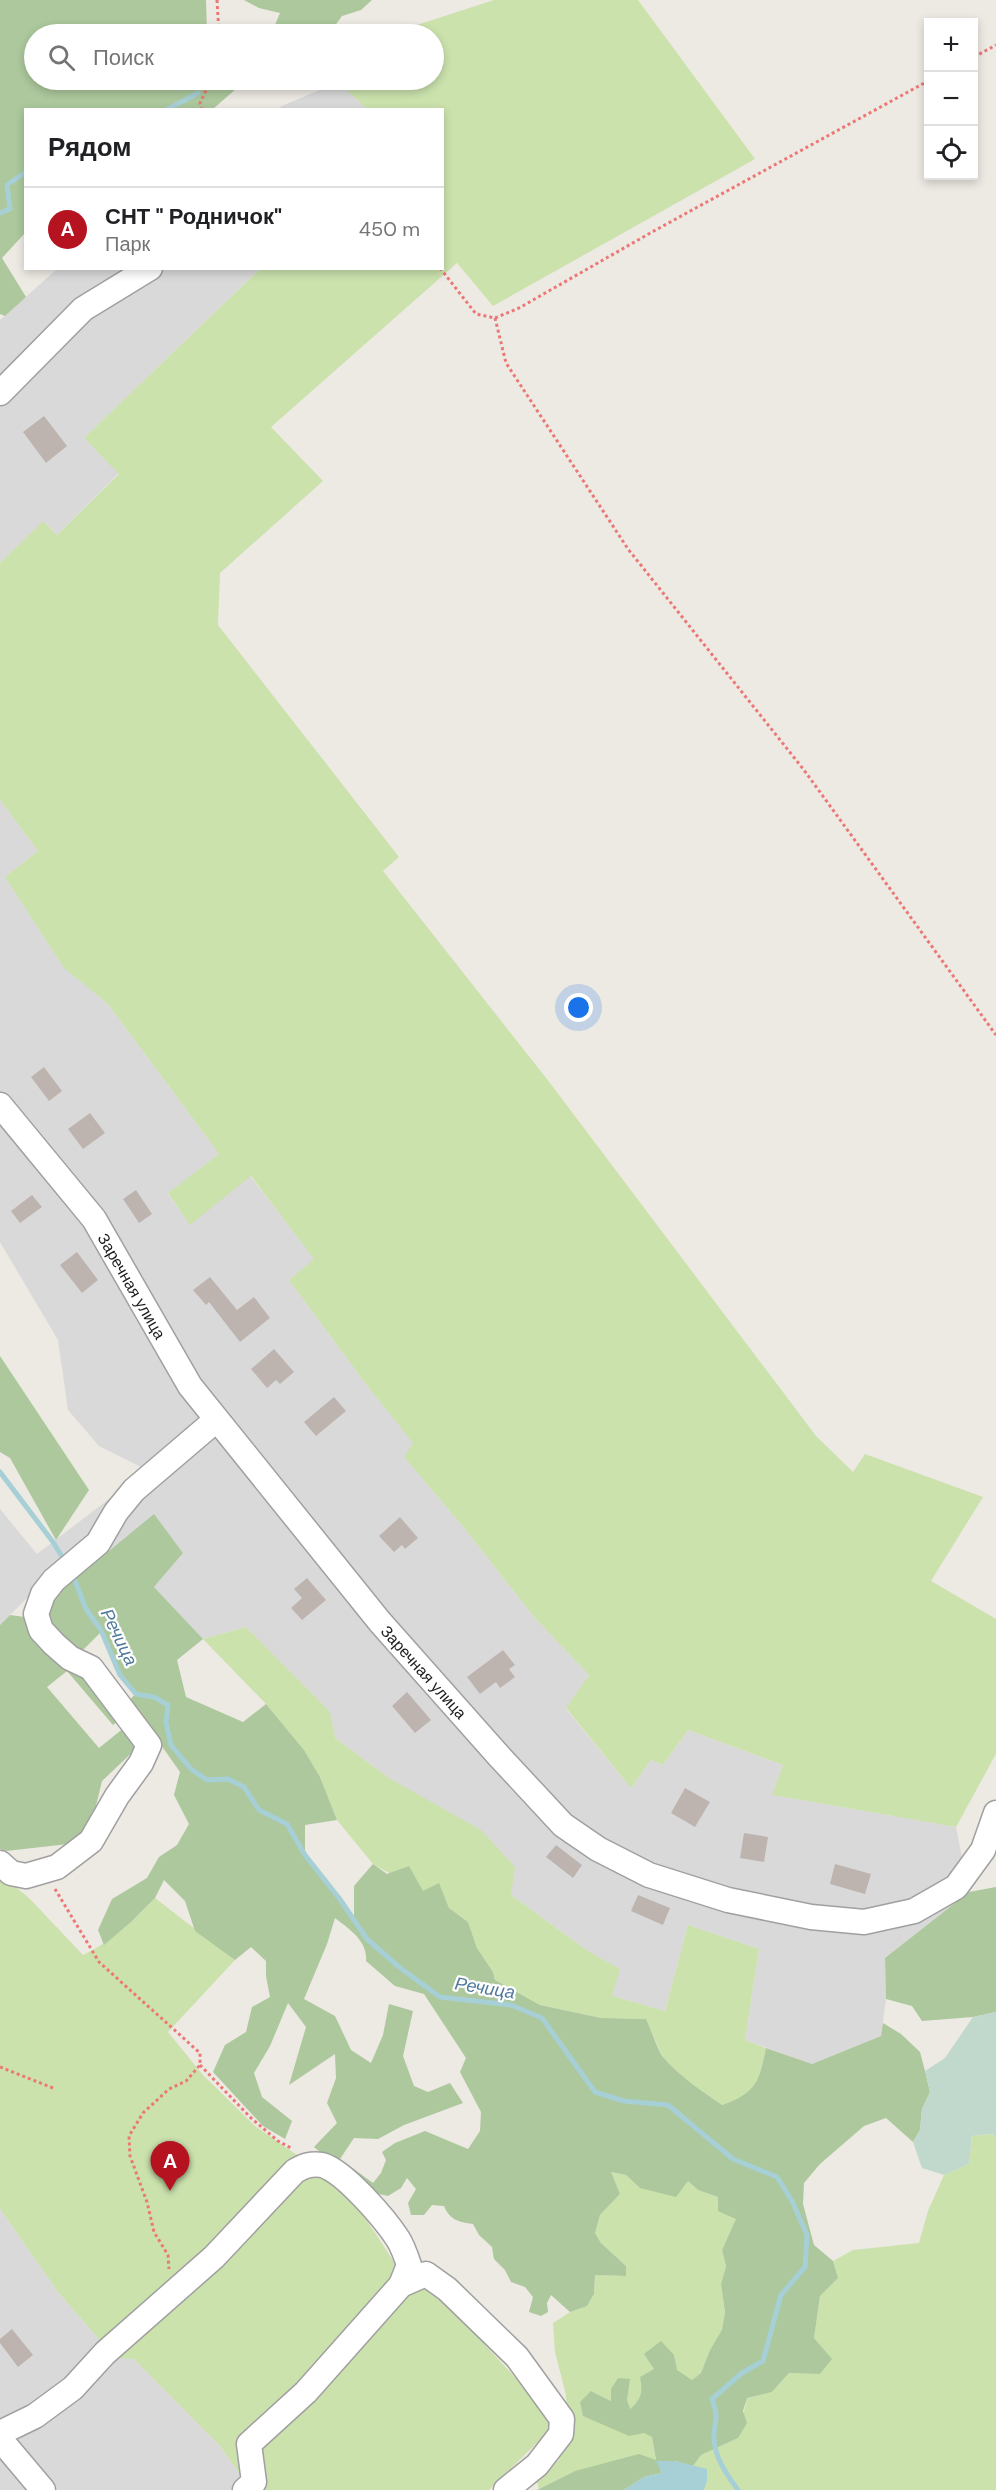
<!DOCTYPE html>
<html lang="ru">
<meta charset="utf-8">
<style>
:root{--surface:#fff;--page:#f6f6f6;--text:#202124;--muted:#757577;--line:#e0e0e0;--accent:#b51320}
body{margin:0;font-family:"DM Sans",sans-serif;background:var(--page);color:var(--text)}
.controls{position:absolute;right:18px;top:18px;display:grid;overflow:hidden;border-radius:0px;box-shadow:0 3px 9px #0003}
.controls button{width:54px;height:54px;display:grid;place-items:center;padding:0;border:0;border-bottom:2px solid var(--line);background:var(--surface);color:var(--text);font:30px sans-serif}
.you{position:absolute;left:579px;top:1008px;width:21px;height:21px;margin:-15px;border:4px solid #fff;border-radius:50%;background:#1a73e8;box-shadow:0 0 0 9px #1a73e833}
.badge{display:grid;place-items:center;width:39px;height:39px;border-radius:50%;background:var(--accent);color:#fff;font-size:20px;font-weight:700}
.pin{position:absolute;translate:-50% -50px;filter:drop-shadow(0 2px 3px #0008)}
.pin::after{content:'';position:absolute;top:32px;width:21px;height:18px;background:inherit;clip-path:polygon(0 0,100% 0,50% 100%)}
.list{margin:0;padding:0;list-style:none}
h2{display:flex;justify-content:space-between;align-items:center;height:78px;margin:0;padding:0 24px;font-size:26px}
h2 small{font-size:20px;font-weight:400;color:var(--muted)}
.list li{display:grid;grid-template-columns:39px 1fr auto;gap:18px;align-items:center;box-sizing:border-box;height:84px;padding:0 24px;border-top:2px solid var(--line)}
.list b{display:block;font-size:22px;white-space:nowrap}
.list p{margin:0;font-size:20px;white-space:nowrap;color:var(--muted)}
.list em{font-size:20px;font-style:normal;color:var(--muted)}
.icon{flex:none;width:33px;height:33px;fill:none;stroke:currentColor;stroke-width:2;stroke-linecap:round;stroke-linejoin:round}
.map{position:relative;flex:none;width:996px;height:2490px;overflow:hidden}
.search{position:absolute;background:var(--surface);box-shadow:0 3px 9px #0003;left:24px;top:24px;width:420px;height:66px;display:flex;align-items:center;gap:15px;box-sizing:border-box;padding:0 21px;border-radius:33px;color:var(--muted);font-size:22px}
.panel{position:absolute;background:var(--surface);box-shadow:0 3px 9px #0003;left:24px;top:108px;width:420px;height:162px;border-radius:0px}
.map>svg:first-child{display:block}
.residential{fill:#dad9d9}
.grass{fill:#cbe2ad}
.forest{fill:#acc89c;fill-rule:evenodd}
.wetland{fill:#c1d9cc}
.water{fill:#a7cfd6}
.lines{fill:none;stroke-linecap:round;stroke-linejoin:round}
.stream{stroke:#a7cfd6;stroke-width:5}
.building{fill:#bdb4b0}
.minor-casing{stroke:#a0a0a0;stroke-width:27}
.path{stroke:#ec7875;stroke-width:3;stroke-dasharray:3 3;stroke-linecap:butt}
.minor{stroke:#fff;stroke-width:24}
.labels{text-anchor:middle;stroke-width:4.5;stroke-linejoin:round;paint-order:stroke}
.street-label{font-size:16px;fill:#1c1c1c;stroke:#fff}
.water-label{font-size:18px;font-style:italic;fill:#507a9b;stroke:#fff}
</style>
<div class="map">
<svg width="996" height="2490" viewBox="0 0 996 2490">
<rect width="100%" height="100%" fill="#ede9e3"/>
<path class="residential" d="M 338,82 L 367,109 L 277,110 L 282,106 Z
M 57,269 L 260,269 L 84,438 L 119,473 L 57,535 L 43,521 L 0,563 L 0,320 Z
M 0,800 L 38,851 L 5,877 L 64,967 L 108,1004 L 219,1154 L 168,1194 L 190,1224 L 250,1176 L 315,1259 L 289,1280 L 365,1383 L 414,1443 L 405,1458 L 465,1529 L 534,1617 L 589,1675 L 566,1709 L 631,1788 L 651,1760 L 663,1765 L 688,1730 L 783,1765 L 773,1795 L 956,1827 L 969,1892 L 885,1958 L 886,1999 L 881,2036 L 812,2064 L 745,2040 L 759,1949 L 688,1925 L 665,2011 L 611,1996 L 619,1969 L 588,1951 L 511,1895 L 389,1778 L 335,1738 L 329,1712 L 246,1627 L 203,1639 L 154,1587 L 183,1553 L 154,1515 L 52,1598 L 33,1592 L 0,1625 L 0,1509 L 37,1554 L 147,1470 L 99,1446 L 68,1410 L 58,1340 L 0,1242 Z
M 0,2209 L 58,2292 L 115,2358 L 134,2358 L 220,2446 L 251,2490 L 0,2490 Z"/>
<path class="grass" d="M 494,0 L 638,0 L 755,159 L 493,306 L 457,263 L 271,427 L 323,481 L 220,573 L 218,625 L 399,857 L 383,871 L 550,1083 L 816,1436 L 853,1472 L 865,1454 L 983,1497 L 931,1581 L 996,1619 L 996,1754 L 956,1827 L 772,1795 L 783,1765 L 688,1730 L 663,1765 L 651,1760 L 631,1788 L 566,1708 L 589,1675 L 534,1617 L 465,1529 L 404,1457 L 413,1443 L 365,1383 L 289,1280 L 314,1259 L 251,1176 L 190,1225 L 168,1193 L 219,1154 L 108,1004 L 64,968 L 5,877 L 38,851 L 0,800 L 0,563 L 43,521 L 57,535 L 119,474 L 84,438 L 260,269 L 442,268 L 442,110 L 367,109 L 338,82 L 342,80 L 434,80 L 434,34 L 403,34 L 417,25 Z
M 246,1627 L 330,1712 L 335,1738 L 389,1778 L 481,1830 L 515,1867 L 511,1895 L 588,1951 L 620,1969 L 612,1996 L 665,2011 L 688,1925 L 759,1949 L 745,2040 L 766,2048 C 759,2082 756,2093 722,2105 C 702,2091 679,2076 663,2057 C 659,2051 651,2029 646,2019 L 601,2018 L 540,2005 L 495,1980 L 493,1972 L 477,1948 L 468,1922 L 449,1908 L 439,1884 L 423,1892 L 373,1864 L 337,1820 L 320,1777 L 304,1750 L 266,1704 L 203,1639 Z
M 0,1874 L 29,1898 L 83,1955 C 112,1941 133,1921 155,1898 L 235,1960 L 168,2032 L 203,2075 L 255,2126 L 323,2173 L 360,2210 L 396,2265 L 428,2283 L 557,2423 L 489,2490 L 251,2490 L 220,2446 L 134,2359 L 115,2358 L 58,2292 L 0,2209 Z
M 992,2134 L 996,2138 L 996,2490 L 704,2490 L 707,2481 L 693,2466 L 701,2455 L 738,2438 L 747,2398 L 772,2392 L 789,2373 L 820,2374 L 831,2359 L 814,2338 L 820,2296 L 838,2278 L 833,2261 L 853,2250 L 919,2243 L 928,2211 L 944,2175 L 969,2164 L 972,2136 Z
M 610,2172 L 626,2175 L 640,2188 L 687,2180 L 698,2190 L 718,2197 L 737,2219 L 722,2250 L 726,2266 L 721,2284 L 725,2312 L 722,2331 L 710,2350 L 701,2373 L 692,2380 L 676,2370 L 674,2355 L 655,2369 L 638,2402 L 629,2410 L 627,2400 L 629,2379 L 611,2401 L 591,2391 L 652,2437 L 656,2461 L 575,2471 L 539,2489 L 537,2482 L 559,2460 L 567,2418 L 566,2395 L 555,2352 L 553,2323 L 570,2312 L 587,2306 L 594,2294 L 595,2275 L 625,2276 L 626,2266 L 601,2243 L 595,2233 L 600,2215 L 620,2194 Z"/>
<path class="forest" d="M 0,0 L 206,0 L 207,34 L 34,34 L 34,80 L 246,80 L 213,109 L 26,110 L 25,233 L 2,258 L 26,297 L 5,316 L 0,314 Z
M 244,0 L 372,0 L 361,10 L 342,16 L 329,34 L 266,34 L 273,30 L 280,13 L 259,8 Z
M 0,1356 L 89,1490 L 56,1540 L 10,1458 L 0,1452 Z
M 154,1514 L 183,1553 L 154,1587 L 203,1639 L 177,1660 L 186,1697 L 243,1722 L 266,1704 L 304,1750 L 320,1777 L 337,1820 L 305,1825 L 305,1855 L 354,1920 L 354,1886 L 373,1864 L 387,1874 L 409,1866 L 423,1891 L 439,1883 L 449,1908 L 468,1922 L 477,1948 L 493,1972 L 495,1980 L 540,2005 L 601,2018 L 646,2019 C 651,2029 658,2051 663,2057 C 679,2076 702,2091 722,2105 C 756,2093 759,2082 766,2048 L 812,2064 L 881,2036 L 883,2023 L 901,2034 L 920,2052 L 925,2071 L 930,2092 L 922,2109 L 920,2130 L 913,2142 L 886,2118 L 864,2126 L 820,2164 L 804,2183 L 803,2204 L 814,2245 L 833,2261 L 838,2278 L 820,2296 L 814,2338 L 832,2359 L 820,2374 L 789,2373 L 772,2392 L 747,2398 L 743,2411 L 747,2423 L 738,2438 L 701,2455 L 693,2466 L 675,2461 L 657,2461 L 662,2473 L 644,2477 L 624,2490 L 537,2490 L 575,2471 L 639,2454 L 656,2460 L 652,2437 L 644,2433 L 629,2436 L 583,2416 L 580,2402 L 591,2391 L 611,2401 L 611,2389 L 618,2378 L 630,2379 L 627,2400 L 630,2409 C 642,2399 643,2392 640,2377 L 654,2369 L 644,2354 L 661,2341 L 674,2355 L 677,2370 L 692,2380 L 701,2373 L 710,2350 L 722,2330 L 725,2312 L 721,2284 L 726,2266 L 722,2250 L 736,2219 L 718,2211 L 718,2197 L 698,2190 L 688,2181 L 676,2197 L 640,2188 L 626,2175 L 611,2172 L 620,2194 L 600,2215 L 595,2233 L 601,2243 L 626,2266 L 626,2276 L 595,2275 L 594,2294 L 587,2306 L 570,2312 L 551,2295 L 547,2303 L 548,2312 L 541,2316 L 529,2312 L 533,2297 L 525,2287 L 511,2282 L 505,2270 L 494,2259 L 492,2247 L 479,2235 L 473,2224 C 458,2222 450,2220 444,2206 L 432,2205 L 424,2215 L 411,2215 L 408,2203 L 416,2189 L 407,2178 L 401,2188 L 388,2196 L 366,2191 L 314,2147 L 337,2123 L 327,2103 L 336,2078 L 335,2054 L 289,2085 L 306,2027 L 288,2003 L 270,2046 L 254,2073 L 262,2097 L 292,2121 L 285,2139 L 263,2126 L 213,2072 L 225,2045 L 246,2032 L 252,2007 L 270,1997 L 266,1976 L 266,1961 L 251,1947 L 235,1960 L 195,1931 L 185,1901 L 164,1880 L 155,1898 L 131,1922 L 104,1945 L 98,1930 L 112,1899 L 147,1878 L 159,1857 L 177,1845 L 189,1824 L 174,1795 L 180,1772 L 154,1735 L 127,1703 L 136,1693 L 120,1675 L 102,1631 L 84,1649 L 65,1654 L 124,1716 L 113,1725 L 67,1671 L 47,1687 L 99,1748 L 130,1723 L 141,1744 L 102,1781 L 93,1818 L 77,1843 L 6,1851 L 0,1849 L 0,1625 L 10,1615 L 39,1619 L 52,1598 ZM 335,1918 C 349,1929 368,1941 366,1961 L 395,1986 L 424,1994 L 466,2058 L 460,2072 L 481,2112 L 480,2131 L 468,2149 L 425,2131 L 395,2143 L 382,2152 L 386,2160 L 381,2173 L 373,2183 L 340,2159 L 354,2138 L 378,2139 L 404,2125 L 463,2103 L 450,2083 L 428,2092 L 414,2086 L 403,2056 L 413,2011 L 389,2004 L 383,2035 L 371,2063 L 351,2050 L 335,2016 L 304,1999 L 327,1944 Z
M 996,1887 L 996,2012 L 973,2017 L 922,2021 L 912,2006 L 886,1999 L 885,1958 L 969,1892 Z"/>
<path class="wetland" d="M 996,2012 L 996,2138 L 992,2134 L 972,2136 L 969,2164 L 944,2175 L 922,2168 L 913,2142 L 920,2130 L 922,2109 L 930,2092 L 925,2071 L 945,2058 L 973,2017 Z"/>
<path class="water" d="M 656,2461 L 675,2461 L 707,2469 L 707,2481 L 704,2490 L 624,2490 L 644,2477 L 662,2473 Z"/>
<g class="lines">
<path class="stream" d="M 166,110 L 198,93
M 0,213 L 10,209 L 7,185 L 26,172
M 0,1472 L 53,1542 L 66,1563
M 72,1573 L 86,1609 L 101,1630 L 120,1675 L 136,1694 L 154,1697 L 168,1705 L 166,1722 L 171,1745 L 191,1769 L 207,1780 L 228,1779 L 244,1787 L 259,1810 L 287,1824 L 305,1855 L 339,1898 L 367,1939 L 399,1967 L 440,1997 L 511,2005 L 542,2018 L 595,2092 L 624,2101 L 668,2105 L 733,2159 L 777,2177 L 792,2201 L 807,2235 L 805,2267 L 781,2295 L 763,2361 L 742,2373 L 712,2399 C 720,2422 714,2418 714,2437 C 714,2457 727,2475 738,2490"/>
</g>
<path class="building" d="M 44,416 L 67,446 L 46,463 L 23,432 Z
M 44,1067 L 62,1091 L 49,1101 L 31,1077 Z
M 90,1113 L 105,1133 L 83,1149 L 68,1129 Z
M 136,1190 L 152,1214 L 139,1223 L 123,1199 Z
M 32,1195 L 42,1207 L 20,1223 L 11,1211 Z
M 77,1252 L 98,1280 L 82,1293 L 60,1265 Z
M 210,1277 L 237,1310 L 254,1297 L 270,1318 L 240,1342 L 209,1302 L 206,1305 L 193,1290 Z
M 274,1349 L 294,1372 L 280,1384 L 276,1380 L 267,1388 L 251,1369 Z
M 334,1397 L 346,1411 L 316,1436 L 304,1422 Z
M 400,1517 L 418,1538 L 405,1549 L 402,1545 L 394,1552 L 379,1536 Z
M 307,1578 L 326,1600 L 302,1620 L 291,1608 L 302,1598 L 294,1589 Z
M 503,1650 L 515,1665 L 509,1669 L 515,1677 L 500,1688 L 496,1682 L 480,1694 L 467,1677 Z
M 407,1692 L 431,1720 L 415,1733 L 392,1706 Z
M 685,1788 L 710,1802 L 695,1827 L 671,1813 Z
M 744,1833 L 768,1837 L 764,1862 L 740,1858 Z
M 556,1845 L 582,1865 L 573,1878 L 546,1857 Z
M 835,1864 L 871,1874 L 865,1894 L 830,1884 Z
M 638,1895 L 670,1908 L 663,1925 L 631,1911 Z
M 12,2329 L 33,2355 L 18,2367 L 0,2343 L 0,2339 Z"/>
<g class="lines">
<defs>
<path id="minor" d="M 0,393 L 83,309 L 150,268
M 0,1105 L 94,1219 L 190,1386 L 380,1622 L 498,1755 L 563,1825 L 598,1849 L 649,1875 L 728,1900 L 811,1917 L 864,1922 L 914,1911 L 956,1887 L 983,1850 L 996,1813
M 0,1863 L 11,1873 L 26,1876 L 57,1867 L 91,1841 L 117,1796 L 141,1763 L 149,1745 L 91,1668 L 70,1658 L 54,1644 L 41,1630 L 36,1614 L 43,1594 L 54,1580 L 98,1543 L 116,1512 L 134,1490 L 216,1420
M 401,2285 L 426,2274 L 447,2289 L 517,2357 L 562,2419 L 561,2434 L 537,2465 L 506,2490
M 0,2433 L 35,2416 L 73,2388 L 105,2353 L 214,2257 L 295,2171 C 304,2166 311,2163 322,2165 C 344,2171 385,2219 398,2239 C 403,2247 406,2256 409,2265 L 401,2285 L 306,2392 L 249,2444 L 254,2482 L 245,2490
M 0,2439 L 43,2490"/>
</defs>
<use href="#minor" class="minor-casing"/>
<path class="path" d="M 217,0 L 219,34
M 974,57 L 996,45
M 202,110 L 200,103 L 211,80
M 440,268 L 476,314 L 495,318 L 519,308 L 652,232 L 928,81
M 495,318 L 506,363 L 628,549 L 804,770 L 996,1035
M 55,1889 L 99,1962 L 200,2053 L 200,2065 L 186,2081 L 169,2089 L 143,2113 L 129,2136 L 130,2156 L 147,2202 L 154,2232 L 168,2255 L 169,2269
M 200,2065 L 251,2118 L 278,2141 L 291,2148
M 0,2067 L 53,2088"/>
<use href="#minor" class="minor"/>
</g>
<g class="labels">
<g class="street-label">
<text transform="translate(132 1286) rotate(60)" y="6">Заречная улица</text>
<text transform="translate(424 1672) rotate(48)" y="6">Заречная улица</text>
</g>
<g class="water-label">
<text transform="translate(119 1637) rotate(64)" y="6">Речица</text>
<text transform="translate(485 1988) rotate(9)" y="6">Речица</text>
</g>
</g>
</svg>
<div class="controls">
<button>+</button>
<button>−</button>
<button><svg class="icon" aria-label="locate" viewBox="0 0 24 24"><circle cx="12" cy="12" r="6"/><path d="M12 2v4M12 18v4M2 12h4M18 12h4"/></svg></button>
</div>
<div class="you"></div>
<div class="pin badge" style="left:170px;top:2191px">A</div>
<div class="search"><svg class="icon" aria-label="search" viewBox="0 0 24 24"><circle cx="10" cy="10" r="6"/><path d="M15 15l6 6"/></svg>Поиск</div>
<section class="panel">
<h2>Рядом<small></small></h2>
<ul class="list">
<li><span class="badge">A</span><div><b>СНТ &quot; Родничок&quot;</b><p>Парк</p></div><em>450 m</em></li>
</ul>
</section>
</div>
